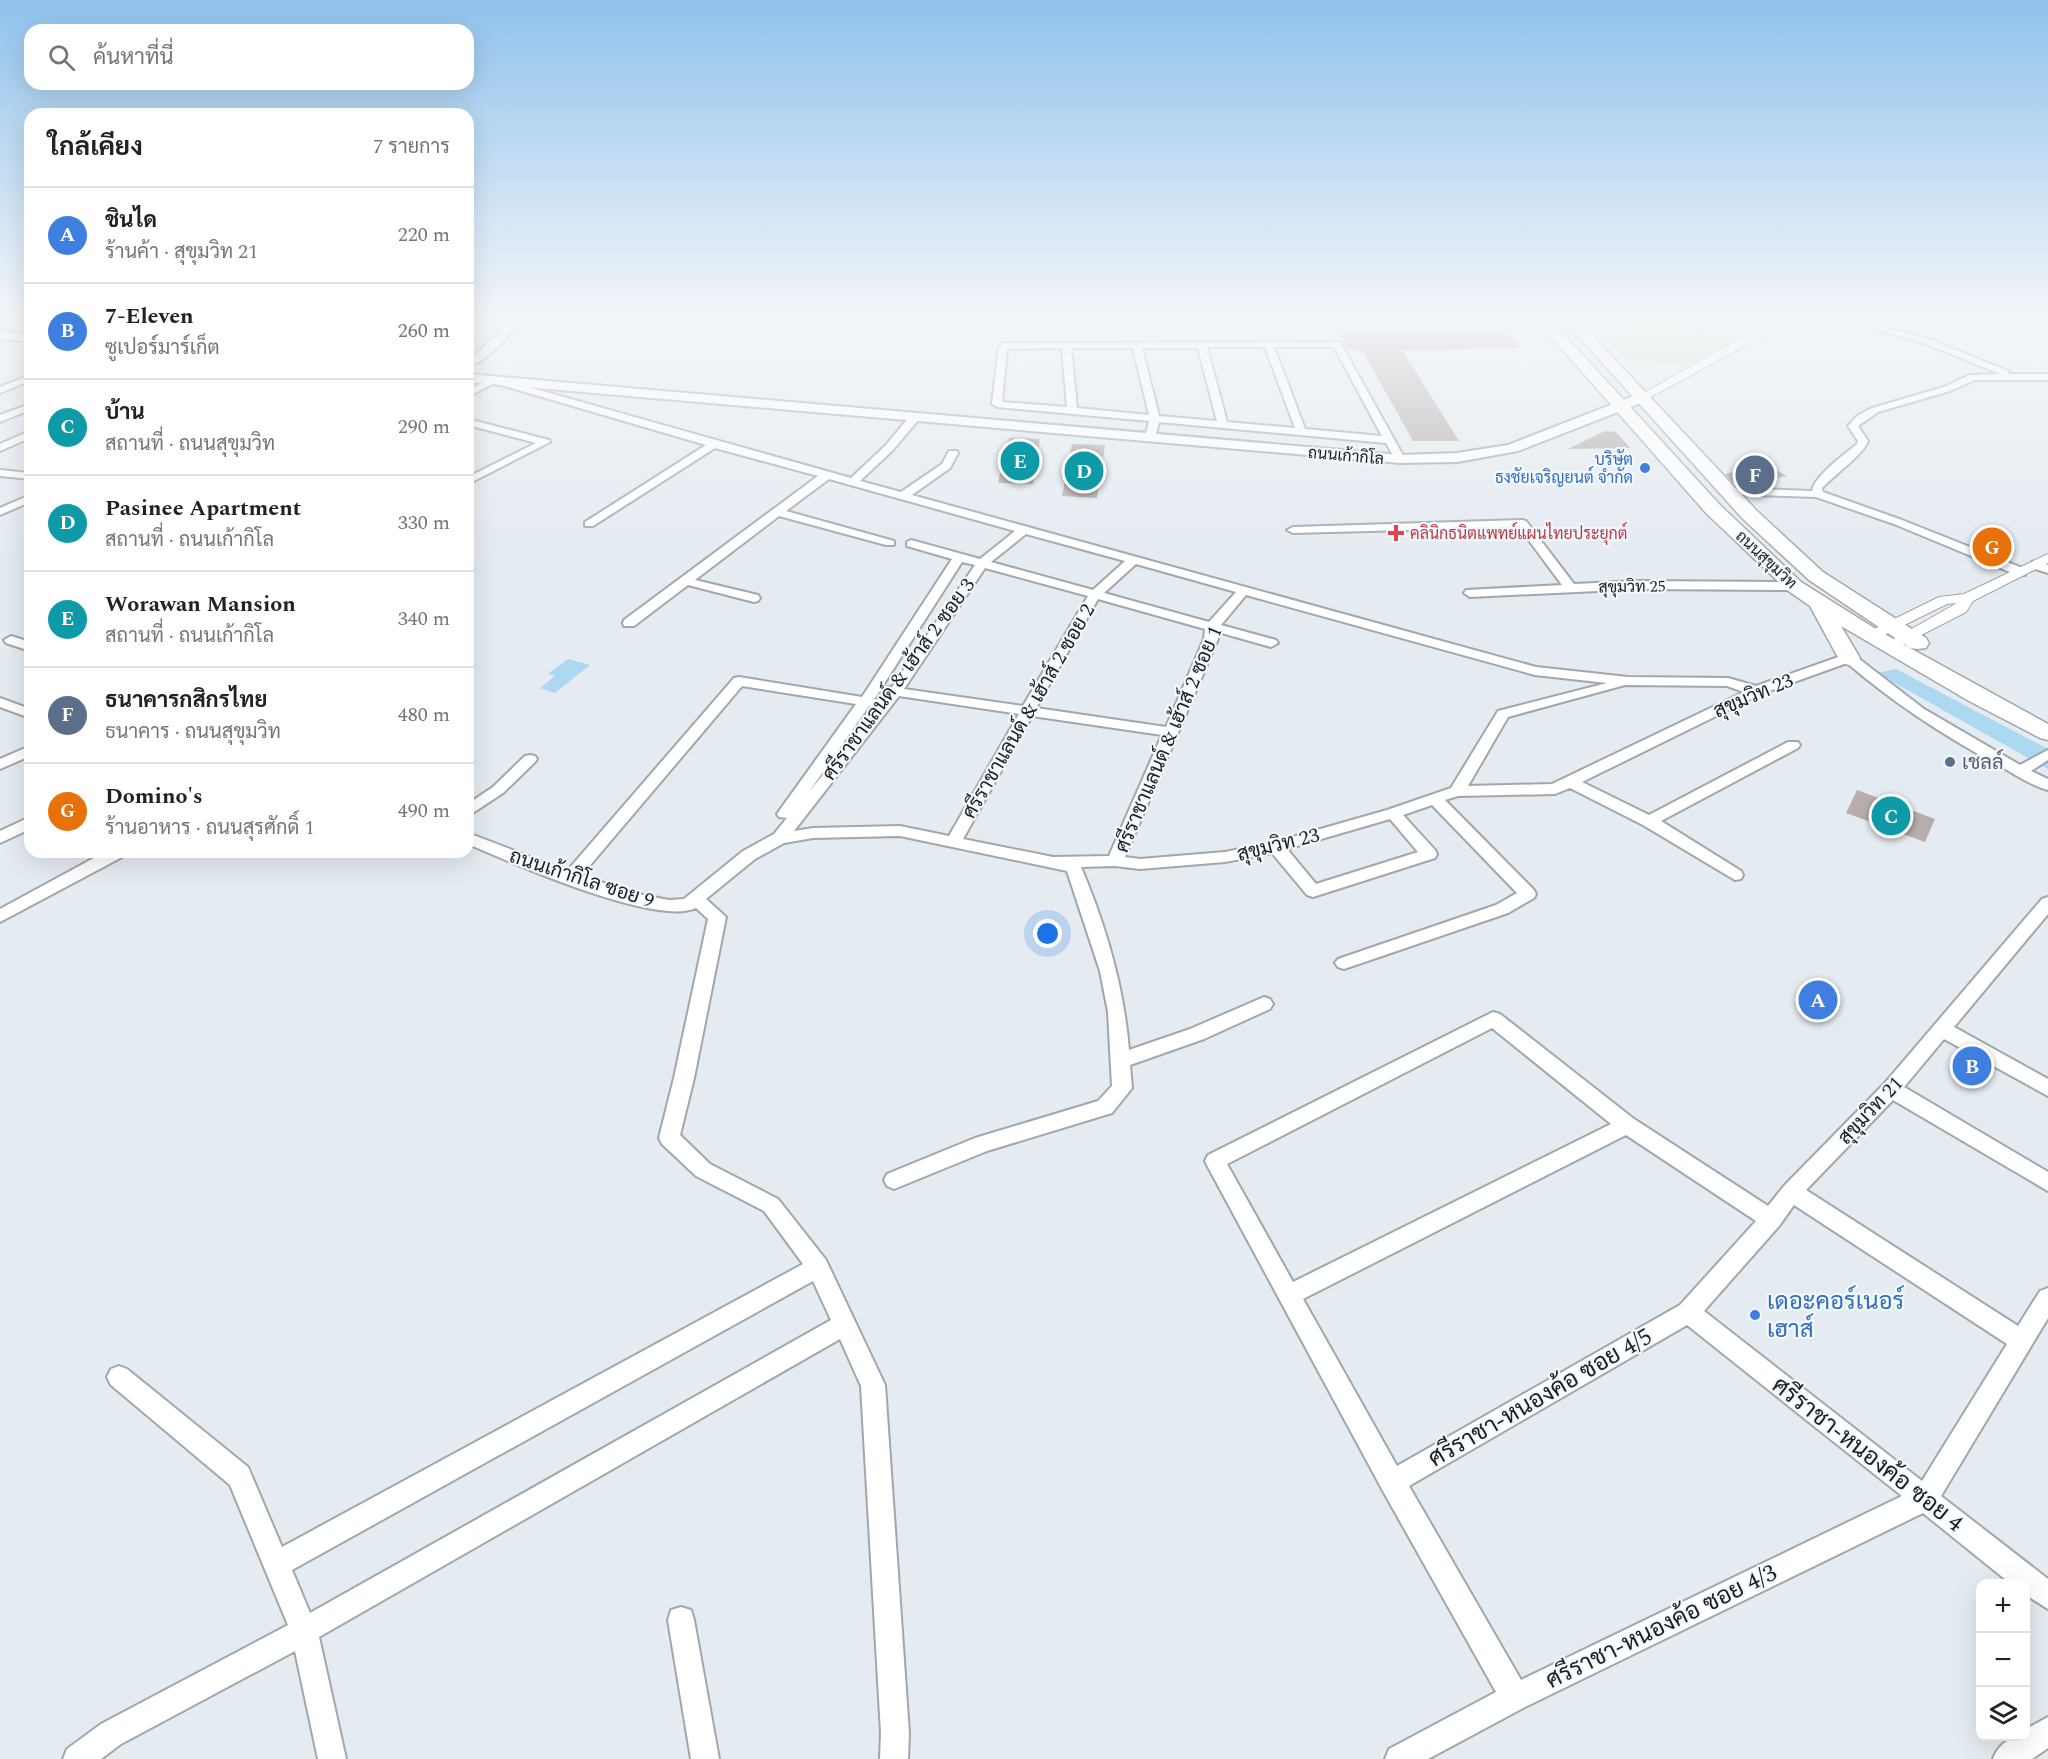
<!DOCTYPE html>
<html lang="th">
<meta charset="utf-8">
<style>
:root{--surface:#fff;--page:#f6f6f6;--text:#222;--muted:#767676;--line:#e0e0e0;--accent:#1a73e8}
body{margin:0;font-family:Spectral,Sarabun,serif;background:var(--page);color:var(--text)}
.controls{position:absolute;right:18px;bottom:18px;display:grid;overflow:hidden;border-radius:12px;box-shadow:0 6px 24px #0002}
.controls button{width:54px;height:54px;display:grid;place-items:center;padding:0;border:0;border-bottom:2px solid var(--line);background:var(--surface);color:var(--text);font:30px sans-serif}
.you{position:absolute;left:1048px;top:934px;width:21px;height:21px;margin:-15px;border:4px solid #fff;border-radius:50%;background:#1a73e8;box-shadow:0 0 0 9px #1a73e833}
.badge{display:grid;place-items:center;width:39px;height:39px;border-radius:50%;background:var(--accent);color:#fff;font-size:20px;font-weight:700}
.pin{position:absolute;translate:-50% -50%;border:3px solid #fff;box-shadow:0 2px 6px #0006}
.list{margin:0;padding:0;list-style:none}
h2{display:flex;justify-content:space-between;align-items:center;height:78px;margin:0;padding:0 24px;font-size:26px}
h2 small{font-size:20px;font-weight:400;color:var(--muted)}
.list li{display:grid;grid-template-columns:39px 1fr auto;gap:18px;align-items:center;box-sizing:border-box;height:96px;padding:0 24px;border-top:2px solid var(--line)}
.list b{display:block;font-size:22px;white-space:nowrap}
.list p{margin:0;font-size:20px;white-space:nowrap;color:var(--muted)}
.list em{font-size:20px;font-style:normal;color:var(--muted)}
.icon{flex:none;width:33px;height:33px;fill:none;stroke:currentColor;stroke-width:2;stroke-linecap:round;stroke-linejoin:round}
.map{position:relative;flex:none;width:2048px;height:1759px;overflow:hidden}
.search{position:absolute;background:var(--surface);box-shadow:0 6px 24px #0002;left:24px;top:24px;width:450px;height:66px;display:flex;align-items:center;gap:15px;box-sizing:border-box;padding:0 21px;border-radius:18px;color:var(--muted);font-size:22px}
.panel{position:absolute;background:var(--surface);box-shadow:0 6px 24px #0002;left:24px;top:108px;width:450px;height:750px;border-radius:18px}
.map>svg:first-child{display:block}
.green{fill:#c3e3c5}
.water{fill:#acd8f2}
.building{fill:#b6adac}
.lines{fill:none;stroke-linecap:round;stroke-linejoin:round}
.minor-casing{stroke:#a1a7ac;stroke-width:4}
.tertiary-casing{stroke:#a1a7ac;stroke-width:2}
.secondary-casing{stroke:#a1a7ac;stroke-width:4}
.trunk-casing{stroke:#a1a7ac;stroke-width:3}
.minor{fill:#fff;fill-rule:evenodd}
.tertiary{fill:#fff;fill-rule:evenodd}
.secondary{fill:#fff;fill-rule:evenodd}
.trunk{fill:#fff;fill-rule:evenodd}
.shop-dot{fill:#3f7fe0;stroke:#f2f9fe;stroke-width:2}
.health-dot{fill:#e0444e;stroke:#f2f9fe;stroke-width:2}
.service-dot{fill:#5c6f8a;stroke:#f2f9fe;stroke-width:2}
.labels{text-anchor:middle;stroke-width:4.5;stroke-linejoin:round;paint-order:stroke}
.far-street-label{font-size:16px;fill:#1c1e20;stroke:#f2f9fe}
.far-shop-label{font-size:16px;fill:#366cbe;stroke:#f2f9fe;text-anchor:end}
.far-health-label{font-size:16px;fill:#be3a42;stroke:#f2f9fe;text-anchor:start}
.street-label{font-size:20px;fill:#1c1e20;stroke:#f2f9fe}
.service-label{font-size:20px;fill:#4e5e75;stroke:#f2f9fe;text-anchor:start}
.near-shop-label{font-size:24px;fill:#366cbe;stroke:#f2f9fe;text-anchor:start}
.near-street-label{font-size:24px;fill:#1c1e20;stroke:#f2f9fe}
</style>
<div class="map">
<svg width="2048" height="1759" viewBox="0 0 2048 1759">
<rect width="100%" height="100%" fill="#e4ebf1"/>
<path class="green" d="M 1584,317 L 1651,317 L 1734,341 L 1684,366 L 1670,361 L 1627,360 L 1609,339 L 1624,339 L 1617,328 L 1594,327 Z"/>
<path class="water" d="M 568,659 L 590,665 L 555,693 L 540,688 L 555,676 L 548,674 Z
M 1896,669 L 2048,749 L 2048,769 L 1877,673 Z"/>
<path class="building" d="M 1506,332 L 1520,348 L 1402,350 L 1459,441 L 1413,441 L 1362,350 L 1349,350 L 1339,334 Z
M 1605,431 L 1616,432 L 1630,448 L 1568,449 Z
M 1009,438 L 1040,439 L 1033,484 L 998,483 Z
M 1072,444 L 1105,445 L 1097,498 L 1062,496 Z
M 1765,464 L 1787,476 L 1736,486 L 1725,474 Z
M 1857,790 L 1935,819 L 1925,842 L 1846,813 Z"/>
<g class="lines">
<defs>
<path id="minor" d="M 509,317 L 517,317 C 513,337 487,360 468,367 L 468,360 L 499,334 Z
M 1879,326 L 1932,340 L 2008,371 L 2009,374 L 2048,374 L 2048,380 L 1975,380 L 1950,391 L 1878,412 L 1858,426 L 1868,441 C 1864,454 1833,476 1822,488 L 1823,492 L 1902,520 L 2025,569 L 2025,575 L 2017,575 L 1894,524 L 1816,497 L 1727,494 L 1721,491 L 1727,488 L 1812,491 C 1814,476 1845,454 1857,444 L 1858,441 L 1848,426 L 1857,416 L 1872,408 L 1944,387 L 1970,375 L 2000,374 L 1926,344 L 1879,330 Z
M 1340,342 L 1405,459 L 1404,461 L 1396,461 L 1386,443 L 1159,422 L 1155,438 L 1150,441 L 1145,438 L 1149,421 L 997,407 L 992,404 L 999,346 L 1003,343 ZM 1207,347 L 1265,347 L 1295,428 L 1227,422 ZM 1274,347 L 1334,347 L 1382,436 L 1305,429 ZM 1062,348 L 1067,407 L 1002,402 L 1007,349 ZM 1071,348 L 1133,348 L 1149,415 L 1077,408 ZM 1142,348 L 1198,348 L 1217,421 L 1159,416 Z
M 30,375 L 30,381 L 0,393 L 0,387 Z
M 493,377 L 851,478 L 885,446 L 911,415 L 919,415 L 919,419 L 893,450 L 860,481 L 901,492 L 942,464 L 949,451 L 957,451 L 958,453 L 950,468 L 912,495 L 1536,667 L 1628,677 L 1728,678 L 1756,686 L 1844,655 L 1854,655 L 1924,709 L 2020,765 L 2048,750 L 2048,760 L 2031,771 L 2048,779 L 2048,790 C 2032,786 2016,775 2002,767 C 1947,738 1895,704 1847,663 L 1761,694 L 1582,782 L 1649,815 L 1788,742 L 1798,742 L 1800,745 L 1798,748 L 1661,821 L 1741,871 L 1743,875 L 1741,879 L 1735,880 L 1643,825 L 1570,788 L 1555,794 L 1458,796 L 1445,800 L 1534,890 L 1536,894 L 1534,898 L 1508,913 L 1344,969 L 1338,967 L 1335,963 L 1338,959 L 1496,905 L 1517,893 L 1432,805 L 1403,815 L 1435,850 L 1437,854 L 1435,858 L 1313,897 L 1307,895 L 1272,853 L 1225,862 L 1140,869 L 1115,866 L 1081,867 C 1106,926 1124,987 1129,1050 L 1190,1029 L 1264,997 L 1270,999 L 1273,1004 L 1270,1009 L 1204,1039 L 1130,1065 L 1132,1088 L 1112,1113 L 987,1151 L 894,1189 L 887,1186 L 884,1180 L 887,1174 L 975,1138 L 1098,1101 L 1112,1086 L 1108,1012 L 1100,971 L 1067,871 L 900,836 L 813,838 L 784,843 L 755,859 L 706,899 L 726,917 L 694,1078 L 680,1135 L 710,1164 L 778,1199 L 826,1260 L 885,1385 L 909,1733 L 908,1759 L 880,1759 L 881,1733 L 861,1386 L 840,1339 L 319,1637 L 346,1759 L 318,1759 L 295,1651 L 121,1744 L 101,1759 L 63,1759 L 67,1749 L 101,1724 L 288,1625 L 230,1485 L 111,1385 L 107,1377 L 111,1369 L 119,1366 L 127,1369 L 248,1467 L 282,1547 L 803,1264 L 764,1211 L 696,1176 L 662,1144 L 659,1138 L 674,1078 L 708,919 L 696,908 C 656,927 510,862 468,844 L 468,833 L 567,871 L 734,678 L 739,677 L 862,697 L 952,559 L 907,546 L 907,542 L 911,540 L 980,559 L 1015,531 L 829,479 L 786,511 L 894,541 L 894,545 L 886,545 L 779,516 L 695,580 L 758,595 L 760,598 L 758,601 L 754,602 L 688,585 L 634,626 L 624,626 L 623,623 L 624,620 L 818,476 L 715,448 L 593,526 L 585,526 L 585,522 L 706,445 L 494,383 L 468,397 L 468,390 ZM 1026,534 L 1125,561 L 1093,590 L 991,562 ZM 962,562 L 975,565 L 892,687 L 882,687 ZM 1136,564 L 1236,592 L 1209,622 L 1104,593 ZM 985,568 L 1088,596 L 1023,706 L 904,689 ZM 1246,595 L 1535,675 L 1607,683 L 1498,711 L 1451,788 L 1387,810 L 1275,842 L 1225,852 L 1140,859 L 1125,857 L 1218,639 L 1218,632 L 1271,647 L 1278,643 L 1276,640 L 1221,625 ZM 1098,599 L 1205,629 L 1204,639 L 1166,727 L 1036,708 ZM 1625,685 L 1727,686 L 1744,692 L 1552,784 L 1468,786 L 1508,717 ZM 742,686 L 856,704 L 777,814 L 779,817 L 787,818 L 774,834 L 743,851 L 684,899 L 669,900 L 643,895 L 581,876 ZM 880,691 L 886,694 L 882,700 L 874,699 ZM 899,696 L 1019,714 L 949,836 L 900,826 L 813,828 L 794,831 ZM 869,706 L 877,708 L 809,792 ZM 1032,716 L 1162,735 L 1109,856 L 1053,857 L 963,839 ZM 1390,819 L 1418,852 L 1316,884 L 1287,849 ZM 813,1281 L 831,1320 L 310,1613 L 292,1570 Z
M 30,404 L 30,410 L 0,422 L 0,415 Z
M 468,419 L 549,440 L 550,442 L 468,484 L 468,477 L 536,443 L 468,425 Z
M 30,431 L 30,438 L 0,451 L 0,444 Z
M 0,470 L 30,473 L 30,479 L 0,476 Z
M 30,495 L 30,502 L 0,515 L 0,508 Z
M 1522,520 L 1526,521 L 1574,584 L 1639,581 L 1794,582 L 1800,586 L 1794,590 L 1639,589 L 1470,597 L 1464,593 L 1466,590 L 1562,585 L 1519,527 L 1293,533 L 1287,530 L 1293,527 Z
M 2036,561 L 2048,565 L 2048,573 L 2032,568 L 2032,562 Z
M 11,636 L 30,642 L 30,651 L 6,643 L 4,640 Z
M 0,698 L 30,709 L 30,718 L 0,707 Z
M 30,746 L 30,756 L 0,769 L 0,759 Z
M 530,755 L 535,756 L 537,759 L 535,762 L 503,793 L 468,816 L 468,804 L 493,787 L 525,756 Z
M 30,817 L 30,829 L 0,843 L 0,831 Z
M 105,852 L 126,852 L 124,856 L 0,922 L 0,909 Z
M 2048,897 L 2048,914 L 1954,1027 L 2048,1079 L 2048,1096 L 1944,1039 L 1904,1087 L 2048,1172 L 2048,1191 L 1893,1100 L 1806,1190 L 2018,1326 L 2040,1291 L 2048,1288 L 2048,1318 L 1941,1496 L 2048,1579 L 2048,1609 L 2026,1595 L 2026,1584 L 2011,1584 L 1923,1513 L 1525,1707 L 1428,1759 L 1385,1759 L 1389,1749 L 1496,1692 L 1383,1491 L 1208,1167 L 1205,1161 L 1208,1155 L 1493,1012 L 1500,1014 L 1634,1119 L 1768,1206 L 1784,1186 L 1884,1084 L 2042,899 ZM 1492,1028 L 1611,1124 L 1293,1282 L 1227,1164 ZM 1626,1135 L 1756,1221 L 1680,1305 L 1397,1466 L 1303,1299 ZM 1794,1205 L 2007,1344 L 1922,1481 L 1704,1311 L 1779,1226 ZM 1687,1325 L 1902,1496 L 1521,1680 L 1409,1486 Z
M 681,1607 L 691,1610 L 694,1620 L 719,1759 L 691,1759 L 668,1620 L 671,1610 Z
M 2048,1717 L 2048,1748 L 2032,1759 L 1993,1759 C 1998,1745 2010,1736 2026,1736 L 2026,1729 Z"/>
<path id="tertiary" d="M 1785,317 L 1798,317 L 1645,400 L 1637,400 L 1635,398 L 1757,329 Z
M 2048,554 L 2048,563 L 1973,601 L 1966,612 L 1900,646 L 1890,646 L 1887,643 L 1957,603 L 1947,604 L 1876,639 L 1871,641 L 1863,636 L 1866,633 L 1939,597 L 1964,594 Z"/>
<path id="secondary" d="M 0,331 L 30,334 L 30,342 L 0,339 Z
M 468,374 L 1400,455 L 1457,453 L 1508,445 L 1636,395 L 1641,394 L 1648,398 L 1646,401 L 1518,451 L 1457,462 L 1400,463 L 468,382 Z"/>
<path id="trunk" d="M 1534,317 L 1548,317 L 1720,505 L 1801,582 L 1879,631 L 2048,724 L 2048,740 L 2040,738 L 1969,701 L 1841,626 L 1860,658 L 1857,663 L 1849,665 L 1841,663 L 1810,606 L 1787,590 L 1706,513 Z
M 1561,317 L 1575,317 L 1757,511 L 1823,572 L 1926,638 L 1929,643 L 1926,648 L 1918,649 L 1910,648 L 1809,580 L 1743,519 Z"/>
</defs>
<use href="#minor" class="minor-casing"/>
<use href="#tertiary" class="tertiary-casing"/>
<use href="#secondary" class="secondary-casing"/>
<use href="#trunk" class="trunk-casing"/>
<use href="#minor" class="minor"/>
<use href="#tertiary" class="tertiary"/>
<use href="#secondary" class="secondary"/>
<use href="#trunk" class="trunk"/>
</g>
<linearGradient id="sky" x2="0" y2="1"><stop stop-color="#90c2ec"/><stop offset="0.56" stop-color="#f3f6f9"/><stop offset="1" stop-color="#f3f6f9" stop-opacity="0"/></linearGradient>
<rect width="2048" height="563" fill="url(#sky)"/>
<g class="shop-dot">
<circle cx="1645" cy="468" r="6"/>
<circle cx="1755" cy="1315" r="6"/>
</g>
<path class="health-dot" d="M1393 524h6v6h6v6h-6v6h-6v-6h-6v-6h6z"/>
<circle class="service-dot" cx="1950" cy="762" r="6"/>
<g class="labels">
<g class="far-street-label">
<text transform="translate(1346 455) rotate(5)" y="6">ถนนเก้ากิโล</text>
<text transform="translate(1767 559) rotate(43)" y="6">ถนนสุขุมวิท</text>
<text transform="translate(1632 586) rotate(-1)" y="6">สุขุมวิท 25</text>
</g>
<g class="far-shop-label">
<text x="1633" y="465">บริษัต<tspan x="1633" dy="18">ธงชัยเจริญยนต์ จำกัด</tspan></text>
</g>
<g class="far-health-label">
<text x="1410" y="539">คลินิกธนิตแพทย์แผนไทยประยุกต์</text>
</g>
<g class="street-label">
<text transform="translate(898 679) rotate(-54)" y="7">ศรีราชาแลนด์ &amp; เฮ้าส์ 2 ซอย 3</text>
<text transform="translate(1753 695) rotate(-23)" y="7">สุขุมวิท 23</text>
<text transform="translate(1028 711) rotate(-60)" y="7">ศรีราชาแลนด์ &amp; เฮ้าส์ 2 ซอย 2</text>
<text transform="translate(1168 739) rotate(-67)" y="7">ศรีราชาแลนด์ &amp; เฮ้าส์ 2 ซอย 1</text>
<text transform="translate(1278 844) rotate(-14)" y="7">สุขุมวิท 23</text>
<text transform="translate(582 878) rotate(18)" y="7">ถนนเก้ากิโล ซอย 9</text>
<text transform="translate(1870 1110) rotate(-47)" y="7">สุขุมวิท 21</text>
</g>
<g class="service-label">
<text x="1962" y="769">เชลล์</text>
</g>
<g class="near-shop-label">
<text x="1767" y="1309">เดอะคอร์เนอร์<tspan x="1767" dy="28">เฮาส์</tspan></text>
</g>
<g class="near-street-label">
<text transform="translate(1540 1397) rotate(-30)" y="8">ศรีราชา-หนองค้อ ซอย 4/5</text>
<text transform="translate(1868 1454) rotate(38)" y="8">ศรีราชา-หนองค้อ ซอย 4</text>
<text transform="translate(1661 1626) rotate(-26)" y="8">ศรีราชา-หนองค้อ ซอย 4/3</text>
</g>
</g>
</svg>
<div class="controls">
<button>+</button>
<button>−</button>
<button><svg class="icon" aria-label="layers" viewBox="0 0 24 24"><path d="M12 4l9 5-9 5-9-5zM3 14l9 5 9-5"/></svg></button>
</div>
<div class="you"></div>
<div class="pin badge" style="left:1818px;top:1000px;background:#3f7fe0">A</div>
<div class="pin badge" style="left:1972px;top:1066px;background:#3f7fe0">B</div>
<div class="pin badge" style="left:1891px;top:816px;background:#0f9aa8">C</div>
<div class="pin badge" style="left:1084px;top:471px;background:#0f9aa8">D</div>
<div class="pin badge" style="left:1020px;top:461px;background:#0f9aa8">E</div>
<div class="pin badge" style="left:1755px;top:475px;background:#5c6f8a">F</div>
<div class="pin badge" style="left:1992px;top:547px;background:#e8710a">G</div>
<div class="search"><svg class="icon" aria-label="search" viewBox="0 0 24 24"><circle cx="10" cy="10" r="6"/><path d="M15 15l6 6"/></svg>ค้นหาที่นี่</div>
<section class="panel">
<h2>ใกล้เคียง<small>7 รายการ</small></h2>
<ul class="list">
<li><span class="badge" style="background:#3f7fe0">A</span><div><b>ชินได</b><p>ร้านค้า · สุขุมวิท 21</p></div><em>220 m</em></li>
<li><span class="badge" style="background:#3f7fe0">B</span><div><b>7-Eleven</b><p>ซูเปอร์มาร์เก็ต</p></div><em>260 m</em></li>
<li><span class="badge" style="background:#0f9aa8">C</span><div><b>บ้าน</b><p>สถานที่ · ถนนสุขุมวิท</p></div><em>290 m</em></li>
<li><span class="badge" style="background:#0f9aa8">D</span><div><b>Pasinee Apartment</b><p>สถานที่ · ถนนเก้ากิโล</p></div><em>330 m</em></li>
<li><span class="badge" style="background:#0f9aa8">E</span><div><b>Worawan Mansion</b><p>สถานที่ · ถนนเก้ากิโล</p></div><em>340 m</em></li>
<li><span class="badge" style="background:#5c6f8a">F</span><div><b>ธนาคารกสิกรไทย</b><p>ธนาคาร · ถนนสุขุมวิท</p></div><em>480 m</em></li>
<li><span class="badge" style="background:#e8710a">G</span><div><b>Domino's</b><p>ร้านอาหาร · ถนนสุรศักดิ์ 1</p></div><em>490 m</em></li>
</ul>
</section>
</div>
